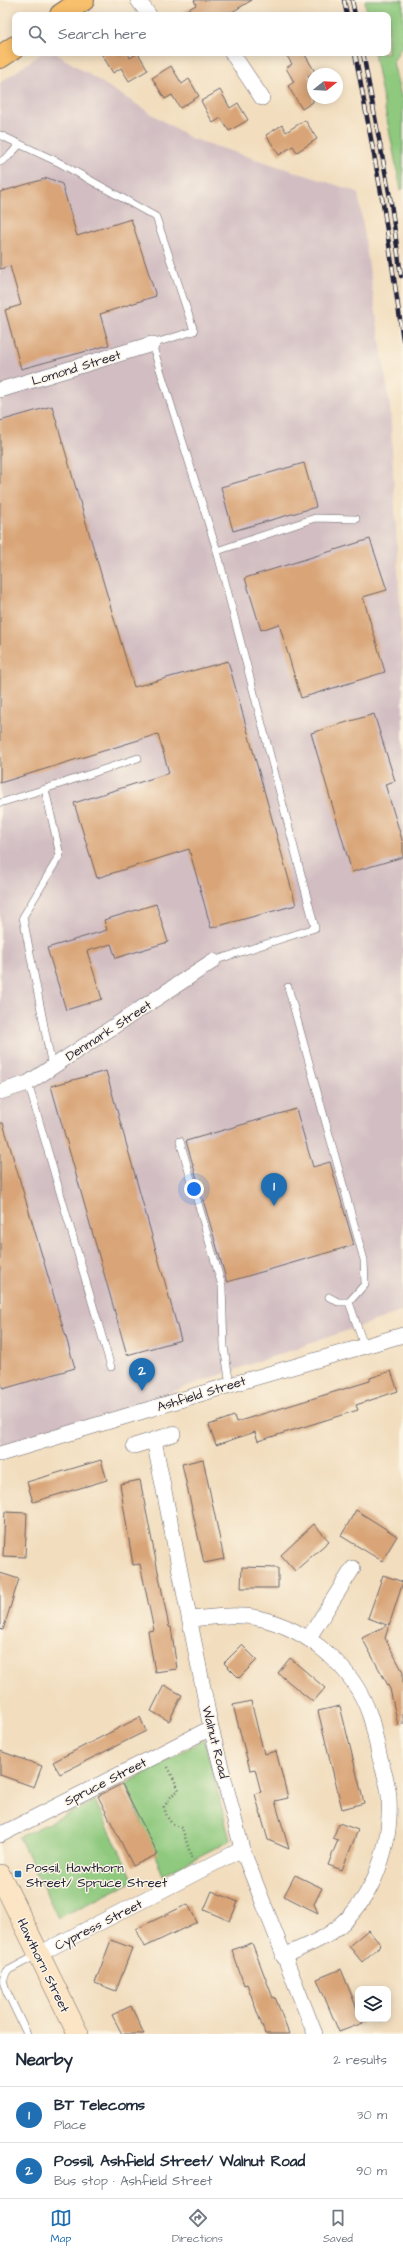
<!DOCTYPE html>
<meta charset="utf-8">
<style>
:root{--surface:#fff;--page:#f6f6f7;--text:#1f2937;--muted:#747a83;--line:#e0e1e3;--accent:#1f6fb2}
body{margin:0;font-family:"Architects Daughter",sans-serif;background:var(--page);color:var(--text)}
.controls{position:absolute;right:12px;bottom:12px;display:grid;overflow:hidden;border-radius:8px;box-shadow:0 2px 10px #0003}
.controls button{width:36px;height:36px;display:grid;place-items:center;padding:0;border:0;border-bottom:1px solid var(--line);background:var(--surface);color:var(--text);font:20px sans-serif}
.compass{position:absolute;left:307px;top:68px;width:36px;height:36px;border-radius:50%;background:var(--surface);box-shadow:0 2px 10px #0003;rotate:72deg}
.you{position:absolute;left:194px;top:1189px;width:14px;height:14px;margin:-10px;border:3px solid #fff;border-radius:50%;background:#1a73e8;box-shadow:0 0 0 6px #1a73e833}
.badge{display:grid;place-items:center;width:26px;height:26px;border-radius:50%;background:var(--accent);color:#fff;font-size:13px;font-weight:700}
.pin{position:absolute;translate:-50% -33px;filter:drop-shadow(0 1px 2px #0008)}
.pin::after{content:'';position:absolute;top:21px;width:14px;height:12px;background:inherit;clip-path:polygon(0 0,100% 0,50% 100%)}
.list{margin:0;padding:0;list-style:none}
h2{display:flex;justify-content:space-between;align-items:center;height:52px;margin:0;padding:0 16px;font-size:17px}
h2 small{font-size:13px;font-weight:400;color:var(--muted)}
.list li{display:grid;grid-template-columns:26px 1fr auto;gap:12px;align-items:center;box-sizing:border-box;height:56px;padding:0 16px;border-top:1px solid var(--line)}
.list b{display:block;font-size:15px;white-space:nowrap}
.list p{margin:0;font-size:13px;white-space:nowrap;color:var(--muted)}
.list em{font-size:13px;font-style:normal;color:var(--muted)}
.icon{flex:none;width:22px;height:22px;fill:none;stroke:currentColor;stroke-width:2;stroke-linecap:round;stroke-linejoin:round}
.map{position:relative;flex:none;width:403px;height:2034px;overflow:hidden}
.search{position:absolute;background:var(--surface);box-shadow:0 2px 10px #0003;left:12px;right:12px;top:12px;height:44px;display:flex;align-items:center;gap:10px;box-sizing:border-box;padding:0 14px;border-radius:8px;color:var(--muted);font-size:15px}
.sheet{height:164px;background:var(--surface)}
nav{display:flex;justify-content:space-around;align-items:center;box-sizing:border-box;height:56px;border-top:1px solid var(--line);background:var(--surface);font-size:11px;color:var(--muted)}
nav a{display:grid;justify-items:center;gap:2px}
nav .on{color:var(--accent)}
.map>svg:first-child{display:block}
.industrial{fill:#d2bec2}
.green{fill:#8ec97e;stroke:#58765c}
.building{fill:#d9a578}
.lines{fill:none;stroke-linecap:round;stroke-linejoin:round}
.service-casing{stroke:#6b6469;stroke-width:8}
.minor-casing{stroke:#6b6469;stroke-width:16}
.secondary-casing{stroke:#6b6469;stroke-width:22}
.primary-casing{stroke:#6b6469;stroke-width:24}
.path{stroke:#6b6469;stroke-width:2.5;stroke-dasharray:1 3;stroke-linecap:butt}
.service{stroke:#fff;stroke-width:7}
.minor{stroke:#fff;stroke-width:15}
.secondary{stroke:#fce5c4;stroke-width:21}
.primary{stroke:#f8bf6c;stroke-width:22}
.rail-casing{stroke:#22223b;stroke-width:4.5}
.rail{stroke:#fcf5e5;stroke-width:3;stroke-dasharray:9;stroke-linecap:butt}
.poi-dot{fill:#1f6fb2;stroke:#fcf5e5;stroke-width:1.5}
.labels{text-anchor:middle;stroke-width:3;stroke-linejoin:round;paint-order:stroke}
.street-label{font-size:13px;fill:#22223b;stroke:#fcf5e5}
.poi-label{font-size:13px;fill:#22223b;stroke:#fcf5e5;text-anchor:start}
</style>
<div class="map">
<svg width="403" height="2034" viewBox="0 0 403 2034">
<rect width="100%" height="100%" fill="#fcf5e5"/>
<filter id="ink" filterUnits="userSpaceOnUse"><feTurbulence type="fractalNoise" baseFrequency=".025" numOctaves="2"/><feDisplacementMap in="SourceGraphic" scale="8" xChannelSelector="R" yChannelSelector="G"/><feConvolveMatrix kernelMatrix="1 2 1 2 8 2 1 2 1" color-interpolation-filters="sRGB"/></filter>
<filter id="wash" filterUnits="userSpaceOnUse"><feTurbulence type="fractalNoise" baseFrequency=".012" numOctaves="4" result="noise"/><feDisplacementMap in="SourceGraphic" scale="16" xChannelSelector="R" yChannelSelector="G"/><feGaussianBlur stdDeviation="0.9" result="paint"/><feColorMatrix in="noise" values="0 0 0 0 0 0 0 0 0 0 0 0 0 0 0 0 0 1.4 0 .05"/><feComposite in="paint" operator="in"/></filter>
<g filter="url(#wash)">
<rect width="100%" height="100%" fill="#f2debf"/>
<path class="industrial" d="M 42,53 L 55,53 L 190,138 L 358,192 L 390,407 L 403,668 L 403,1311 L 0,1452 L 0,83 Z"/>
<path class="green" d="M 365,0 L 403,0 L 403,44 L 393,62 L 403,105 L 403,189 L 401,190 L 374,53 L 388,53 L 388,15 L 367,15 Z
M 204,1739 L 230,1840 L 163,1875 L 126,1784 Z
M 95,1801 L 134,1881 L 58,1918 L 19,1837 Z"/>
<g id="blocks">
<path class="building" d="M 194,0 L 252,0 L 227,15 L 178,15 L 196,5 Z
M 101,53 L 128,53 L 130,58 L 138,53 L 148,70 L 129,81 L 121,68 L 113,73 Z
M 285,53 L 304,53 L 315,72 L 308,76 L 313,83 L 313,102 L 302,109 L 288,86 L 294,82 L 286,68 L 292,64 Z
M 171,66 L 182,84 L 189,79 L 199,96 L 180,108 L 172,95 L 165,99 L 152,78 Z
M 220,90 L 230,108 L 238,103 L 248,120 L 229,131 L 221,118 L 213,123 L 201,101 Z
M 305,120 L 317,139 L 297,152 L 293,146 L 279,155 L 266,135 L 282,125 L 286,132 Z
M 48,178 L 62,184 L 77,236 L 131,219 L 156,296 L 100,314 L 109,345 L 21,369 L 5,310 L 21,305 L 10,266 L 0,269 L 0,192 Z
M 52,406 L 134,687 L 228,661 L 296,905 L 211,928 L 189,849 L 97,878 L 74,803 L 169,773 L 158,734 L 0,783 L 0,421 Z
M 304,463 L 316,507 L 233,531 L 221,487 Z
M 370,539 L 387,590 L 363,597 L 385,672 L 301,698 L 279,624 L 261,630 L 245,578 Z
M 374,714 L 395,781 L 385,784 L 403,843 L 403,857 L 352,872 L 311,733 Z
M 156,904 L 168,942 L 116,958 L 111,944 L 87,951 L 102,999 L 66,1010 L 47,948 L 107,930 L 104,920 Z
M 106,1071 L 181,1340 L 127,1355 L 51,1086 Z
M 296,1109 L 313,1167 L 330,1162 L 354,1245 L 227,1282 L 186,1141 Z
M 0,1123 L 3,1123 L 75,1368 L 3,1389 L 0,1380 Z
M 391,1371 L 398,1391 L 356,1405 L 358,1410 L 258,1441 L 255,1432 L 216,1445 L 209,1425 L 234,1416 L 236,1422 L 370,1381 L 370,1378 Z
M 203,1459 L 224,1559 L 204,1563 L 182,1464 Z
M 101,1460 L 107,1480 L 33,1502 L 27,1482 Z
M 140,1480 L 169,1627 L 171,1627 L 177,1669 L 155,1672 L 148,1631 L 154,1630 L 140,1564 L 133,1565 L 120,1484 Z
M 356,1510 L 397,1536 L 382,1561 L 341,1536 Z
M 5,1512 L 27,1513 L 25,1557 L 3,1556 Z
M 314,1524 L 329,1541 L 295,1571 L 281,1555 Z
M 242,1567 L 278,1568 L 278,1588 L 241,1588 Z
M 0,1573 L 19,1579 L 3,1630 L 0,1629 Z
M 383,1575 L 403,1582 L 385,1638 L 403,1672 L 403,1724 L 398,1725 L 390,1689 L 362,1638 L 387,1625 L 368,1618 Z
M 242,1645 L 257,1660 L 239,1678 L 224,1663 Z
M 290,1658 L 325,1688 L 313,1702 L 278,1673 Z
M 164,1685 L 182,1695 L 169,1721 L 151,1711 Z
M 251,1701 L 264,1754 L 276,1751 L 278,1759 L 288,1798 L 275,1801 L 289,1849 L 268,1840 L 262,1819 L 255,1794 L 261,1792 L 255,1769 L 250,1770 L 233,1705 Z
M 340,1706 L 364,1803 L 342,1809 L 318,1711 Z
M 140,1717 L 146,1731 L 60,1774 L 53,1762 Z
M 0,1751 L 42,1766 L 34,1787 L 0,1775 Z
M 122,1784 L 158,1854 L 133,1866 L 98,1796 Z
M 339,1823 L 358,1830 L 342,1870 L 328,1865 L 338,1840 L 333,1838 Z
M 295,1875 L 322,1888 L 314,1904 L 318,1913 L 284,1896 Z
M 212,1891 L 238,1902 L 230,1921 L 204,1910 Z
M 188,1904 L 197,1922 L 145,1947 L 136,1929 Z
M 368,1930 L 381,1945 L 362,1962 L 349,1946 Z
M 111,1940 L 132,1948 L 116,1991 L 95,1983 Z
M 252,1943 L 273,1998 L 275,1997 L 289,2034 L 265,2034 L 247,1984 L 244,1985 L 232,1950 Z
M 341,1969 L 358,2011 L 358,2019 L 361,2019 L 363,2023 L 339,2032 L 317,1979 Z
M 131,2006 L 144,2034 L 122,2034 L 112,2015 Z"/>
</g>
</g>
<g filter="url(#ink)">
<use href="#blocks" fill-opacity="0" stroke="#6b6469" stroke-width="1"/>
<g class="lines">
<defs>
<path id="service" d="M 0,135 L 58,162 L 156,217 L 194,331 L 152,344 L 217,551 L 315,928 L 213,961
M 0,162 L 9,156 L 20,144
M 217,551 L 315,518 L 356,519
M 0,803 L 45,789
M 288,987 L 364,1260 L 365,1284 L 349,1302
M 52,1067 L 23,917 L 60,855 L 45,789 L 138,758
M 28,1083 L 111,1367
M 180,1141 L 222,1286 L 224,1347 L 230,1385
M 329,1297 L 338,1302 L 349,1302
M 349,1302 L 364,1346
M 27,2034 L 6,1990 L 3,1980 L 7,1971 L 37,1955"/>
<path id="minor" d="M 138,0 L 149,15
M 232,53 L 262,98
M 0,390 L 152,344
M 0,1092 L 28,1083 L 213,961
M 154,1440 L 211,1728 L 242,1849 L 315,2034
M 134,1446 L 173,1434
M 0,1454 L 230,1385 L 403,1335
M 189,1619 C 211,1618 236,1613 258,1618 C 308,1629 354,1667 370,1716 C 374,1728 376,1741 379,1754 C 382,1768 389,1784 389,1798 C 392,1850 371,1909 324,1937 C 311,1944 297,1950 283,1956
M 308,1639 L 353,1568
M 0,1835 L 211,1728
M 39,1954 L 242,1849"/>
<path id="secondary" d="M 0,1875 L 78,2034"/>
<path id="primary" d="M 61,15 L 83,0
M 0,57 L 15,47"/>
</defs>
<use href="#service" class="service-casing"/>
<use href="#minor" class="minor-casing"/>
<use href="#secondary" class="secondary-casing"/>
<use href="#primary" class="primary-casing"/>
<path class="path" d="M 168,1767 L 179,1790 L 172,1795 L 164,1807 C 167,1819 170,1824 182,1828 L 192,1859"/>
<use href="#service" class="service"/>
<use href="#minor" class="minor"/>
<use href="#secondary" class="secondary"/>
<use href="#primary" class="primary"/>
<defs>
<path id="rail" d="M 344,0 L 347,15
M 352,0 L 355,15
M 355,53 L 383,203 L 403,340
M 363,53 L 391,203 L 401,276"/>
</defs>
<use href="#rail" class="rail-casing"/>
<use href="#rail" class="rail"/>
</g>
</g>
<rect class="poi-dot" x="14" y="1870" width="8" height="8" rx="2"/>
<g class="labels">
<g class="street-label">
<text transform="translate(76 367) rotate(-17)" y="5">Lomond Street</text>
<text transform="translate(108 1030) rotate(-33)" y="5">Denmark Street</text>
<text transform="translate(201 1393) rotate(-17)" y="5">Ashfield Street</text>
<text transform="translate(216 1742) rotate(76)" y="5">Walnut Road</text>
<text transform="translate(105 1781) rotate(-27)" y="5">Spruce Street</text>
<text transform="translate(98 1924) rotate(-27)" y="5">Cypress Street</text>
<text transform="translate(44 1965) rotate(64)" y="5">Hawthorn Street</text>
</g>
<g class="poi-label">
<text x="26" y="1872">Possil, Hawthorn<tspan x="26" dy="15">Street/ Spruce Street</tspan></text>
</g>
</g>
</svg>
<div class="controls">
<button><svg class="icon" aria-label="layers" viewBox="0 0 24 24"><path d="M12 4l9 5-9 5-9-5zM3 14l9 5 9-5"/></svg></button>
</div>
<svg class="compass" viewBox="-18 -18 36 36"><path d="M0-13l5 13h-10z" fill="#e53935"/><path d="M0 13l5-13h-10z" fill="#747a83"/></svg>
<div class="you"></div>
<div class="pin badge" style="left:274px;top:1206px">1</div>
<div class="pin badge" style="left:142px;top:1391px">2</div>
<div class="search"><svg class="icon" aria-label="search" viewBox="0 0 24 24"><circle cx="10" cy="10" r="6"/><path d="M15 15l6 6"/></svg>Search here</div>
</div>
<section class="sheet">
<h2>Nearby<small>2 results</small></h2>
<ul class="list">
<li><span class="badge">1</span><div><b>BT Telecoms</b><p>Place</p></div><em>30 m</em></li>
<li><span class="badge">2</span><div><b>Possil, Ashfield Street/ Walnut Road</b><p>Bus stop · Ashfield Street</p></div><em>90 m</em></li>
</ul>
</section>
<nav>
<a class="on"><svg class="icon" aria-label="map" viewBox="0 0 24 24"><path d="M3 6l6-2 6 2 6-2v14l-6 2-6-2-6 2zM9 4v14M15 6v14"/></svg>Map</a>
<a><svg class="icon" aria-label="directions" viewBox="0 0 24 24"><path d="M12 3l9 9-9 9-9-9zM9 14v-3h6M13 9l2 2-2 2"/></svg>Directions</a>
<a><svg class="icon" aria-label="saved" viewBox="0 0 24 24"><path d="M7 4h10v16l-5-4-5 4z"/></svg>Saved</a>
</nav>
